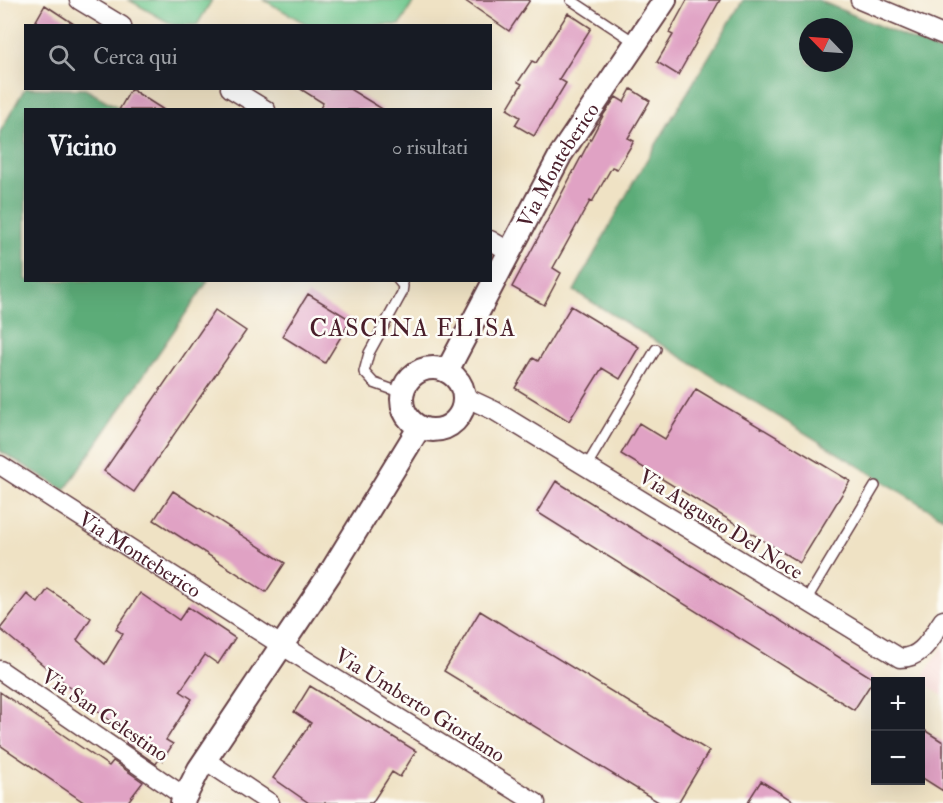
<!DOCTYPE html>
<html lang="it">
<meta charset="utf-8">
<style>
:root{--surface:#171b24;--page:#20242c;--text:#f1f3f6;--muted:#9ea1a6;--line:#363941}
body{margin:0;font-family:"IM FELL Double Pica",serif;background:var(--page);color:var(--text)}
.controls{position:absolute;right:18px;bottom:18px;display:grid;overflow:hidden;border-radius:0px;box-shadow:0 6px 24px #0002}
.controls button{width:54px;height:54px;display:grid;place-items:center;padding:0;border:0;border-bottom:2px solid var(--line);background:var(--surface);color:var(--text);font:30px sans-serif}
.compass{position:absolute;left:799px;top:18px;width:54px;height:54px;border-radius:50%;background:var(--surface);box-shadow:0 6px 24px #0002;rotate:295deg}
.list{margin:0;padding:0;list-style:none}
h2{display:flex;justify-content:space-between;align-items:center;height:78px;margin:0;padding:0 24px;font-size:26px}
h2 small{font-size:20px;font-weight:400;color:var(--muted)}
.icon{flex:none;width:33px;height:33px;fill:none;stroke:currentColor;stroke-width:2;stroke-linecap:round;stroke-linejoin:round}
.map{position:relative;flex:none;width:943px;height:803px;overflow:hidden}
.search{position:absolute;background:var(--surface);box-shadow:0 6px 24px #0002;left:24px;top:24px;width:468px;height:66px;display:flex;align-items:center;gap:15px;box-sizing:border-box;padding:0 21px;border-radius:0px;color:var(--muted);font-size:22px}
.panel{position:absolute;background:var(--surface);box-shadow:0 6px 24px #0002;left:24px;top:108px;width:468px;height:174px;border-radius:0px}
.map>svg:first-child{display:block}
.built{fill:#f7d0ce}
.green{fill:#70c78d;stroke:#5d735c;stroke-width:1.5}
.forest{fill:#5cac78;stroke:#536652;stroke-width:1.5;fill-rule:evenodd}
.building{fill:#e0a2c4}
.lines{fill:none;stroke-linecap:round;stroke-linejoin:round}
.service-casing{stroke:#633c42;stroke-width:12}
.minor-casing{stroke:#633c42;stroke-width:21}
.tertiary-casing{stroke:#633c42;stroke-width:26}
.service{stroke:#fff;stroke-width:9}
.minor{stroke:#fff;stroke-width:18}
.tertiary{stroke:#fff;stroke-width:22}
.labels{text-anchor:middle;stroke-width:5;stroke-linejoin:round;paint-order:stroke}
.street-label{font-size:21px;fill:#4a1f2b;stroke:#fdfcf7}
.quarter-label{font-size:24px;letter-spacing:1.5px;fill:#4a1f2b;stroke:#fdfcf7}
</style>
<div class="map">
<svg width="943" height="803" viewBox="0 0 943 803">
<rect width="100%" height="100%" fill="#fdfcf7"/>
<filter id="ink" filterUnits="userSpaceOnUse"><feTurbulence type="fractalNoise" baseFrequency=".0167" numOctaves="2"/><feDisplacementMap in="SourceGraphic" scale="12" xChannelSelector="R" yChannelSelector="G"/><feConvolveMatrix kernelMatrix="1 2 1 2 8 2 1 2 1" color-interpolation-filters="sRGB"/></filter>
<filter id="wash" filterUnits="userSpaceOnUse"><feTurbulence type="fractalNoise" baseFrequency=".008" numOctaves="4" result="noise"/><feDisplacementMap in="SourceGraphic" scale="24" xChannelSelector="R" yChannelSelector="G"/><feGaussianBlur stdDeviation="1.35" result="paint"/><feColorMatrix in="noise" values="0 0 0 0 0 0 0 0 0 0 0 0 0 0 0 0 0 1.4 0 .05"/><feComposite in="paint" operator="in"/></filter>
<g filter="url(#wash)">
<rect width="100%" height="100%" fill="#efe2c4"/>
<path class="built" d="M 943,646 L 943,696 L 920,681 Z"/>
<path class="green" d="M 129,0 L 212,0 L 197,25 L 173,25 Z
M 264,0 L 411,0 L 414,1 L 400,25 L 308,25 Z"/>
<path class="forest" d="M 743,0 L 818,0 L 943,53 L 943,518 L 574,291 L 634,181 ZM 808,27 L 844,27 L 844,63 L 808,63 Z
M 25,88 L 85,89 L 121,109 L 26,110 L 26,280 L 208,281 L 65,490 L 0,451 L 0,132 Z"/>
<g id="blocks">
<path class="building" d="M 464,0 L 530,0 L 509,31 Z
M 687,0 L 720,0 L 678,75 L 657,62 L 673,35 L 669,33 Z
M 45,5 L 77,26 L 33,26 Z
M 568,13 L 591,28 L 559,79 L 566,83 L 534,136 L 515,125 L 520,117 L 507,109 L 522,84 L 518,82 L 532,61 L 536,63 Z
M 299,88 L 348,88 L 384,110 L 319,110 L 323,103 Z
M 131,89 L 164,110 L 119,110 Z
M 631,89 L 650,101 L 628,138 L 634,141 L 617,169 L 612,167 L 592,202 L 590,201 L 553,268 L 561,273 L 544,305 L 512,287 L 604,114 L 616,97 L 624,102 Z
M 308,294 L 351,320 L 325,363 L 282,336 Z
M 571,306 L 639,347 L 620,379 L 602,368 L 569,421 L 515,388 L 533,358 L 538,361 Z
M 215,310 L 246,331 L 134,492 L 104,471 Z
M 696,389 L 850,481 L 800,563 L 621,454 L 639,423 L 665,439 Z
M 556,481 L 874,679 L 854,710 L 537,512 Z
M 173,491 L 285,563 L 266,592 L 154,520 Z
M 48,589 L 91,618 L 77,640 L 105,664 L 123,634 L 116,629 L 140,593 L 179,620 L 188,607 L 235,638 L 218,664 L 205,655 L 180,691 L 192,699 L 166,740 L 173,744 L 162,761 L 159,759 L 156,764 L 126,743 L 128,739 L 113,729 L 115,725 L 0,629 L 27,594 L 38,603 Z
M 480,611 L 709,751 L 678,803 L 660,803 L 444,671 Z
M 310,686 L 416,751 L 400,777 L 392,772 L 372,803 L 309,803 L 273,778 L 311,723 L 294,712 Z
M 0,692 L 109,766 L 113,761 L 143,782 L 127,803 L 85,803 L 0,745 Z
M 921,728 L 943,742 L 943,791 L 921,777 Z
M 761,781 L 796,803 L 747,803 Z"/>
</g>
</g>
<g filter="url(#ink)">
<use href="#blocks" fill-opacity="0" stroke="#633c42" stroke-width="1.5"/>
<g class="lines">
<defs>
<path id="service" d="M 571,0 L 636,43
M 398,280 L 403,286 L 402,293 L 369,353 L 364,372 L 374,383 L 402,393
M 586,467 L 656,349
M 805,602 L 875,486"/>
<g id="minor">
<path d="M 79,0 L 122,26"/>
<path d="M 860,0 L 943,35"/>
<path d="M 230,88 L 266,110"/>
<path d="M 490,240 L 510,252"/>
<path d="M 465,397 L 495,411 L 900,658 C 923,658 931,637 943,620"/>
<path id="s1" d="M 0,465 L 281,645 L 536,803"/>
<path d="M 0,670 L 185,797"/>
<path d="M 205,760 L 270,803"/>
</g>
<g id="tertiary">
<circle cx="433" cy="399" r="31"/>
<path id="s2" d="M 447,371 L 561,154 L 665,0"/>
<path d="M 182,803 L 199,769 L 329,575 L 419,428"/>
</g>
</defs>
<use href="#service" class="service-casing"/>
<use href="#minor" class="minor-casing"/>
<use href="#tertiary" class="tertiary-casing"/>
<use href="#service" class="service"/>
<use href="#minor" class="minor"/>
<use href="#tertiary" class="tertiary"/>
</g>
</g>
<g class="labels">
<g class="street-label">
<text dy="7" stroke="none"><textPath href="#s2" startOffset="234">Via Monteberico</textPath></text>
<text transform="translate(721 524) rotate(32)" y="7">Via Augusto Del Noce</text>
<text dy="7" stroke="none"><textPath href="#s1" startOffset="166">Via Monteberico</textPath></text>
<text transform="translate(420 705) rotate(32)" y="7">Via Umberto Giordano</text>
<text transform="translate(105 715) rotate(34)" y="7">Via San Celestino</text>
</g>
<g class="quarter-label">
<text x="413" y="336">CASCINA ELISA</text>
</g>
</g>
</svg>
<div class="controls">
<button>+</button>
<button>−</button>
</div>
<svg class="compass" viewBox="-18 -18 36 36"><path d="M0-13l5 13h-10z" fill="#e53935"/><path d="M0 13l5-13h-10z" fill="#9ea1a6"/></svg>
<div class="search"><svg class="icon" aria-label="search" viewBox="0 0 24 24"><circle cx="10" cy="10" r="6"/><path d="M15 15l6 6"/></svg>Cerca qui</div>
<section class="panel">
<h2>Vicino<small>0 risultati</small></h2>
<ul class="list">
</ul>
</section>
</div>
